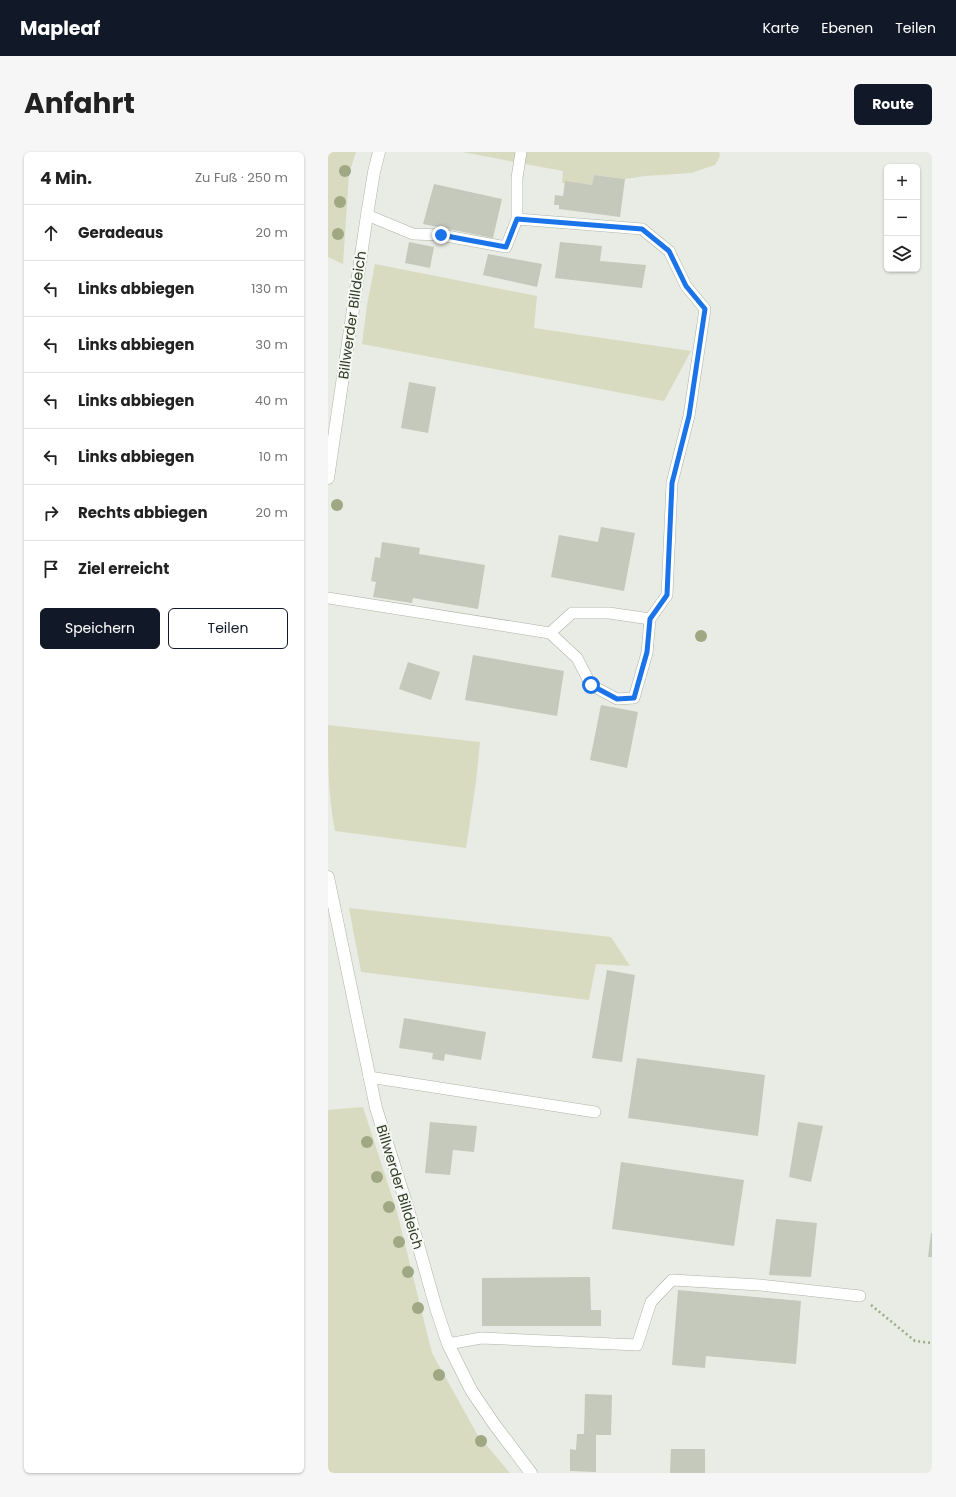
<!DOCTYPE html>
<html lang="de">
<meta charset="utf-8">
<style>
:root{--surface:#fff;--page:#f6f6f6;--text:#222;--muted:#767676;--line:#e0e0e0;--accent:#111827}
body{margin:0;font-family:Poppins,sans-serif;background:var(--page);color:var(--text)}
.controls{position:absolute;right:12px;top:12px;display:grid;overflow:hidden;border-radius:6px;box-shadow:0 1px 3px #0004}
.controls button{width:36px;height:36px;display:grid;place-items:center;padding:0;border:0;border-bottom:1px solid var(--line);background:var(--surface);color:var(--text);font:20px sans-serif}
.stop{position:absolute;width:12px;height:12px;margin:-9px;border:3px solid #1a73e8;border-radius:50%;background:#fff}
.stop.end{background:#1a73e8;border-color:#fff;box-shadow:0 1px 4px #0008}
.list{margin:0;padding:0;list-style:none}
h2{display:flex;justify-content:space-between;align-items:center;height:52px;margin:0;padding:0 16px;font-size:17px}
h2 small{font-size:13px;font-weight:400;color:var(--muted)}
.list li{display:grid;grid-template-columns:26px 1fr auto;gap:12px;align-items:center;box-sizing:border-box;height:56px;padding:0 16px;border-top:1px solid var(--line)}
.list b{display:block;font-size:15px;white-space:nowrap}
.list em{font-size:13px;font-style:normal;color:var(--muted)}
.actions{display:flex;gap:8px;padding:12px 16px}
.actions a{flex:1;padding:9px 0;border:1px solid var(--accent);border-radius:6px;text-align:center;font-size:14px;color:var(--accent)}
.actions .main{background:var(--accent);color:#fff}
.icon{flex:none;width:22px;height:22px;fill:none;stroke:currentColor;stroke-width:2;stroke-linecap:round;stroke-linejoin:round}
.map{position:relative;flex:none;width:604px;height:1321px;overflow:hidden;border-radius:6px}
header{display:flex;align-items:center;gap:24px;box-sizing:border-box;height:56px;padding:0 20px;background:var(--accent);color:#fff}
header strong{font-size:19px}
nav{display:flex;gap:22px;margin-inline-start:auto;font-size:14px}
.intro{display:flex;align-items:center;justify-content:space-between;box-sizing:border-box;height:96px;padding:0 24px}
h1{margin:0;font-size:28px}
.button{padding:10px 18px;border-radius:6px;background:var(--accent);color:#fff;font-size:14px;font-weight:700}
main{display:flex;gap:24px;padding:0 24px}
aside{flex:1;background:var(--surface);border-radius:6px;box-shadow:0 1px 3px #0004}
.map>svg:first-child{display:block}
.green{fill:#d8dbbf}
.building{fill:#c4c9bc}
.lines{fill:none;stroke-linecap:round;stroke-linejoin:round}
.service-casing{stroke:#adb3a7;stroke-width:12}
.tertiary-casing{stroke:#adb3a7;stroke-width:13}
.path{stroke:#9aac87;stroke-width:2.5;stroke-dasharray:2 3;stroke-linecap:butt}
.service{stroke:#fff;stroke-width:11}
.tertiary{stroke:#fff;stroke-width:12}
.tree{fill:#9fa783}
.route{stroke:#1a73e8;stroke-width:5}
.labels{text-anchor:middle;stroke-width:4;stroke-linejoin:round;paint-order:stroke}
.street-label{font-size:14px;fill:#2f3b25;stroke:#f7f8f4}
</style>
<header>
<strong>Mapleaf</strong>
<nav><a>Karte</a><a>Ebenen</a><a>Teilen</a></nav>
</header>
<div class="intro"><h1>Anfahrt</h1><a class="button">Route</a></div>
<main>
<aside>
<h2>4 Min.<small>Zu Fuß · 250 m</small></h2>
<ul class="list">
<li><svg class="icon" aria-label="ahead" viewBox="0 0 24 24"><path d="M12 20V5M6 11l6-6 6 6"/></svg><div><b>Geradeaus</b></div><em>20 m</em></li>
<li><svg class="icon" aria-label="left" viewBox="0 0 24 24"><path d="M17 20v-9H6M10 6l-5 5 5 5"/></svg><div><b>Links abbiegen</b></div><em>130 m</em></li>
<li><svg class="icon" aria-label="left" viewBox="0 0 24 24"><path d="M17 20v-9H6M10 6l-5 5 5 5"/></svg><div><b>Links abbiegen</b></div><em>30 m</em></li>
<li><svg class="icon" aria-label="left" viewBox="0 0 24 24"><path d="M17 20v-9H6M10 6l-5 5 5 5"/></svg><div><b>Links abbiegen</b></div><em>40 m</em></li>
<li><svg class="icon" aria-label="left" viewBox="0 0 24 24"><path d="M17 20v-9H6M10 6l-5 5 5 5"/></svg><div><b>Links abbiegen</b></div><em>10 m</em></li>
<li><svg class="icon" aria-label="right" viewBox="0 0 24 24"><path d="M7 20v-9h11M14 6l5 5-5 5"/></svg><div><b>Rechts abbiegen</b></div><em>20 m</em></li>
<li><svg class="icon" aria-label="arrive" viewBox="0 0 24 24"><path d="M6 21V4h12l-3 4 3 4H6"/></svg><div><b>Ziel erreicht</b></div></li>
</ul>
<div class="actions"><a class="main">Speichern</a><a>Teilen</a></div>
</aside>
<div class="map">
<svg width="604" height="1321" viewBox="0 0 604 1321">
<rect width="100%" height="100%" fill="#e9ece4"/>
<path class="green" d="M 0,0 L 28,0 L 21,22 L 15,112 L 0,105 Z
M 134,0 L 391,0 L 392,4 L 387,13 L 363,21 L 317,24 L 297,27 L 266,23 L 264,33 L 234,31 L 235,19 Z
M 47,112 L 209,144 L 206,176 L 363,199 L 336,249 L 34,192 L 39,153 Z
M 0,573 L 152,590 L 148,630 L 138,696 L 7,679 C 0,642 0,611 0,573 Z
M 21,756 L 283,785 L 302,814 L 268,812 L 261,848 L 33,820 Z
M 35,955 L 69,1060 L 104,1201 L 149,1282 L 182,1321 L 0,1321 L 0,958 Z"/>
<path class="building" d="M 266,23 L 297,27 L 292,65 L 231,57 L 231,53 L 226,53 L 227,43 L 235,44 L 237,29 L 264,33 Z
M 106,32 L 174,47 L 165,86 L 95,72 Z
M 81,90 L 106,95 L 102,116 L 77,111 Z
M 232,90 L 274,94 L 272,109 L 318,113 L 314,136 L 227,126 Z
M 160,102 L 214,112 L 209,135 L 155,123 Z
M 81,230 L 108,235 L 100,281 L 73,276 Z
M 273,375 L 307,381 L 296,439 L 223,425 L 231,383 L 270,390 Z
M 54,390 L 92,396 L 91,402 L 157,413 L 150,457 L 85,446 L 84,451 L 45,445 L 48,430 L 43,429 L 47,405 L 52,406 Z
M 145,503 L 236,519 L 229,564 L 137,548 Z
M 80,510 L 112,520 L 103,548 L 71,537 Z
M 273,553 L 310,560 L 299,616 L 262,608 Z
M 279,818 L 307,823 L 294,910 L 264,906 Z
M 76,866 L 158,880 L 153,908 L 117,902 L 116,909 L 104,907 L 105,901 L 71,896 Z
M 309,906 L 437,923 L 430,984 L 300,966 Z
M 102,970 L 149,974 L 146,1000 L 125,998 L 122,1023 L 97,1021 Z
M 470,970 L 495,974 L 483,1030 L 461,1025 Z
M 293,1010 L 416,1028 L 406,1094 L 284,1077 Z
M 448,1067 L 489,1071 L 483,1125 L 441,1123 Z
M 603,1081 L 604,1081 L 604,1105 L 600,1105 Z
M 262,1125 L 263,1158 L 273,1158 L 273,1174 L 154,1174 L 154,1126 Z
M 350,1138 L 473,1149 L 468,1212 L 378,1204 L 377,1216 L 344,1213 Z
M 257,1242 L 284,1243 L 283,1283 L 268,1283 L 268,1320 L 242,1319 L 242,1297 L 248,1298 L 249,1282 L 256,1282 Z
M 343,1297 L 377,1297 L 377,1321 L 342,1321 Z"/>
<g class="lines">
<defs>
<path id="service" d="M 39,63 L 85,82 L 113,83 L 178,95 L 189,67 L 314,77 L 341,99 L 358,134 L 377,157 L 361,264 L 344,331 L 339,443 L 322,467
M 189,67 L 189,26 L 193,0
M 0,446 L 222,481 L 249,506 L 263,533 L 289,547 L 306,546 L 319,501 L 322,467 L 281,461 L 244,461 L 222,481
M 41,925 L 267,960
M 120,1192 L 153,1186 L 309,1193 L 323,1150 L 344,1128 L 432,1133 L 532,1144"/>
<path id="tertiary" d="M 0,326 L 39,63 L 46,20 L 51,0
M 0,725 L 48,956 L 80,1057 L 108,1156 L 120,1192 L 143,1238 L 166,1272 L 203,1321"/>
</defs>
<use href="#service" class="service-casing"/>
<use href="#tertiary" class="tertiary-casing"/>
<path class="path" d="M 543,1153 L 587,1189 L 604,1191"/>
<use href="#service" class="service"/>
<use href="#tertiary" class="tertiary"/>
</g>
<g class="tree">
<circle cx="17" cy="19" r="6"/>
<circle cx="12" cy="50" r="6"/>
<circle cx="10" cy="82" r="6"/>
<circle cx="9" cy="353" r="6"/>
<circle cx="373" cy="484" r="6"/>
<circle cx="39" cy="990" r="6"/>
<circle cx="49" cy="1025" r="6"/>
<circle cx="61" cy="1055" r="6"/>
<circle cx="71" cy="1090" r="6"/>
<circle cx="80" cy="1120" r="6"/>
<circle cx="90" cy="1156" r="6"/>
<circle cx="111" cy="1223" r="6"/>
<circle cx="153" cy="1289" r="6"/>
</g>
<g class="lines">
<path class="route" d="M 113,83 L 178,95 L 189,67 L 314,77 L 341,99 L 358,134 L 377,157 L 361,264 L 344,331 L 339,443 L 322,467 L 319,500 L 306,546 L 289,547 L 263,533"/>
</g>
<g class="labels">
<g class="street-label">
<text transform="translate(24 163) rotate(-82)" y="5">Billwerder Billdeich</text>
<text transform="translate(72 1035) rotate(73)" y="5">Billwerder Billdeich</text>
</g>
</g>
</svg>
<div class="controls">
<button>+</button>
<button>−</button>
<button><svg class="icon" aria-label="layers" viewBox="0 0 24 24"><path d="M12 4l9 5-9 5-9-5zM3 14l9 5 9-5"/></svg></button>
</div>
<div class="stop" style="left:263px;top:533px"></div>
<div class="stop end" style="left:113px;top:83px"></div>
</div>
</main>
